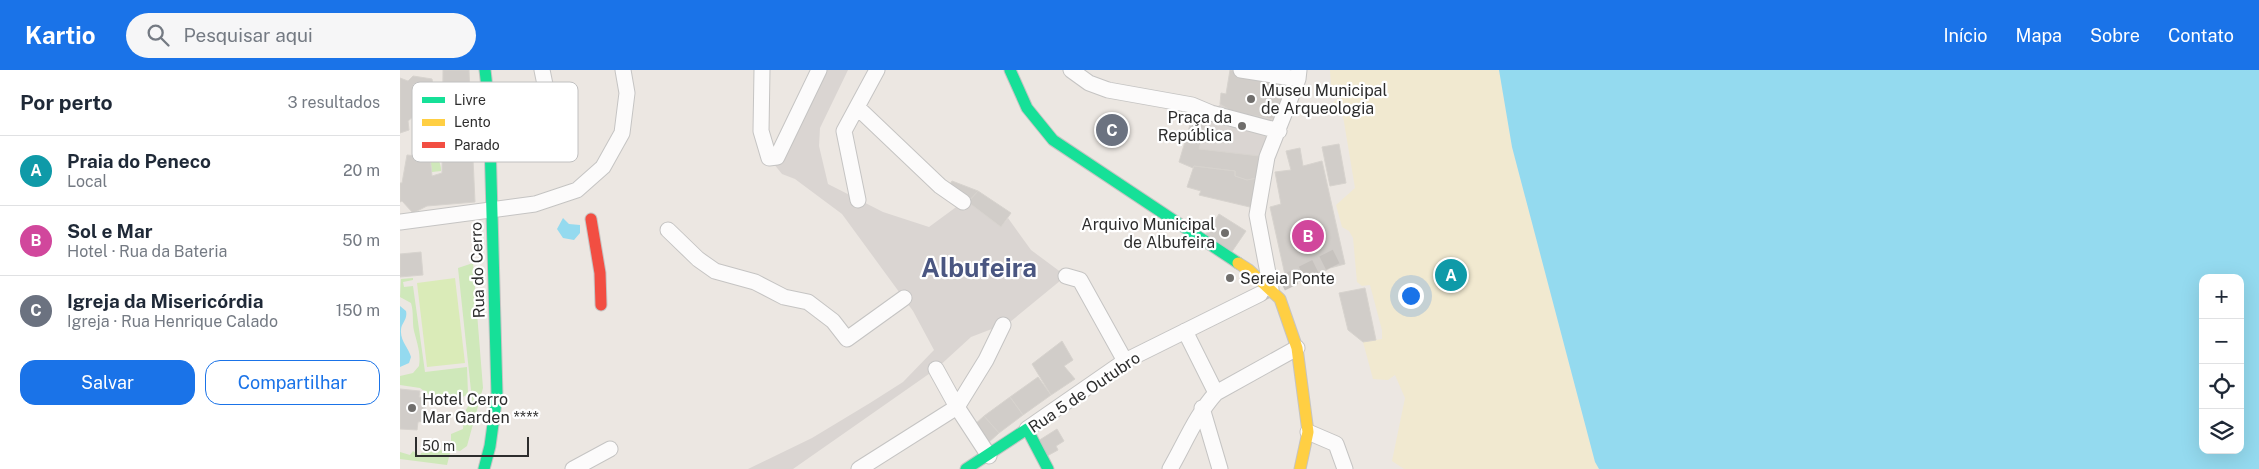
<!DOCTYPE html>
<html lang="pt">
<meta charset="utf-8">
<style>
:root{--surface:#fff;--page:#f6f6f7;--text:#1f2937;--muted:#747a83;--line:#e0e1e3;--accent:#1a73e8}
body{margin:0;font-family:"Public Sans",sans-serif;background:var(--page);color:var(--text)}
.controls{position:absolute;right:15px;bottom:15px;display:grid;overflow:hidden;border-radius:10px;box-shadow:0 5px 20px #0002}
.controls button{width:45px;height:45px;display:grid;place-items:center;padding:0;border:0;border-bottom:1px solid var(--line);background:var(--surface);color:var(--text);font:25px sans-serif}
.scale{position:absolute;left:15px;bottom:12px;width:114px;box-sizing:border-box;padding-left:5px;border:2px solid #2d2d2d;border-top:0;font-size:14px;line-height:18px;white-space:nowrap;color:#2d2d2d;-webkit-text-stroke:4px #fff;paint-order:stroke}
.you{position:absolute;left:1010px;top:225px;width:18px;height:18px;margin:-12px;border:4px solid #fff;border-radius:50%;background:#1a73e8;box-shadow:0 0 0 8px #1a73e833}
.badge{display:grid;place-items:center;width:32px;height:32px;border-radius:50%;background:var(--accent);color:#fff;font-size:16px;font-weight:700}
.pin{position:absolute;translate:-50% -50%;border:2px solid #fff;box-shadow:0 1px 5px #0006}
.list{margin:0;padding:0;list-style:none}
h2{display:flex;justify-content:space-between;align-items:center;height:65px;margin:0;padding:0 20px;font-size:21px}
h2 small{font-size:16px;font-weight:400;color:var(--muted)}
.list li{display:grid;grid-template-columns:32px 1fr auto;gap:15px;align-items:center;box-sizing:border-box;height:70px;padding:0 20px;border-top:1px solid var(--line)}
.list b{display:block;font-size:19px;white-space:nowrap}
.list p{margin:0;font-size:16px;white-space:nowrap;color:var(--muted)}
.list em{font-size:16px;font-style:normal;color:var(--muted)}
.actions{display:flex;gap:10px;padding:15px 20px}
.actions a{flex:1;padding:11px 0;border:1px solid var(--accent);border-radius:15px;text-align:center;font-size:18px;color:var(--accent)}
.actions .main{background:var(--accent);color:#fff}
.icon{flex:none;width:28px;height:28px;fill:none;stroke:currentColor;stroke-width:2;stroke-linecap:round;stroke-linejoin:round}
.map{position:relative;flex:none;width:1859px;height:399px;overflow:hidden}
header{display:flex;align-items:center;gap:30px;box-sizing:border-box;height:70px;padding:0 25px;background:var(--accent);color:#fff}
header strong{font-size:24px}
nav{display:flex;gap:28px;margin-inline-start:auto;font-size:18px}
.search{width:350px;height:45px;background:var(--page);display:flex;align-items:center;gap:12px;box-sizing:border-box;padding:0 18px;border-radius:28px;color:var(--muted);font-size:19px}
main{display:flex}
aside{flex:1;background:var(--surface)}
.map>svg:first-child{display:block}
.green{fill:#cfe8ba}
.sand{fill:#f1e9d0}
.pitch{fill:#daebb8}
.plaza{fill:#dad5d2}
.water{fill:#94daef;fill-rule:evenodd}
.building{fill:#d1cdc9;stroke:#d7d3ce}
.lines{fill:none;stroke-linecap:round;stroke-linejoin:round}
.street-tunnel{stroke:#c6c2be;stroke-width:15;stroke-dasharray:15 8;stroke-linecap:butt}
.street-casing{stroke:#c5c4c3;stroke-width:17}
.fast-casing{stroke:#c5c4c3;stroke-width:13}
.slow-casing{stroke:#c5c4c3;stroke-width:13}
.jam-casing{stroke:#c5c4c3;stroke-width:13}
.street{stroke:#fcfbfb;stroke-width:15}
.fast{stroke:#16e098;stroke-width:11}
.slow{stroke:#ffcf43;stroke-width:11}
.jam{stroke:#f24e42;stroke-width:11}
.poi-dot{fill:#706e6c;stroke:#fff;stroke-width:2}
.labels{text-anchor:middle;stroke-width:4.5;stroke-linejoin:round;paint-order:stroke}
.poi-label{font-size:16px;fill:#2d2d2d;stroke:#fff;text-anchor:start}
.street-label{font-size:16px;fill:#2d2d2d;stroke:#fff}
.town-label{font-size:26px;font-weight:bold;fill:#4a5681;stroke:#fff}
.key{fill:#fff;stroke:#c0c0c0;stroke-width:1}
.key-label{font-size:14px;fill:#2d2d2d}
</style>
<header>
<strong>Kartio</strong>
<div class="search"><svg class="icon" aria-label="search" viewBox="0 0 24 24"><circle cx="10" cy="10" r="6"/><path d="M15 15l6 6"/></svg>Pesquisar aqui</div>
<nav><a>Início</a><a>Mapa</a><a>Sobre</a><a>Contato</a></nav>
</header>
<main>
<aside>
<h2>Por perto<small>3 resultados</small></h2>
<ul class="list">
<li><span class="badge" style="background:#0f9aa8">A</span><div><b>Praia do Peneco</b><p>Local</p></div><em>20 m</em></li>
<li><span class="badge" style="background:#d1479c">B</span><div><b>Sol e Mar</b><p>Hotel · Rua da Bateria</p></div><em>50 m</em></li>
<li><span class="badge" style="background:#6b7280">C</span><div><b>Igreja da Misericórdia</b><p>Igreja · Rua Henrique Calado</p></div><em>150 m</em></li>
</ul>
<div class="actions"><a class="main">Salvar</a><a>Compartilhar</a></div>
</aside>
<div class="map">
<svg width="1859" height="399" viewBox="0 0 1859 399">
<rect width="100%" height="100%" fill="#ece7e2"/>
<path class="green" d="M 14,75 C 27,79 42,86 41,101 L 32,102 L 30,87 L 14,85 Z
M 73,193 L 83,318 L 67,376 L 60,381 L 51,379 L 47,395 L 0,389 L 0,382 L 10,385 L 13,381 L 20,386 L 21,383 L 51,379 L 51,364 L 63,359 L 64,343 L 72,330 L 58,198 Z
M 13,208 L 13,210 L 3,212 L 4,217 L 13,216 L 25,302 L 67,297 L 68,324 L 52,333 L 31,326 L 20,318 L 0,315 L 0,306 L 13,303 L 19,296 C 21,283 17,273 14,261 C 12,252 14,243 11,233 L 0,227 L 1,209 Z"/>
<path class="sand" d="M 930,0 L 1099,0 L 1112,77 L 1195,392 L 1199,399 L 1004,399 L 992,391 L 1005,328 L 995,305 L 988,310 L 973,309 L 963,272 L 982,269 L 982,260 L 970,215 L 962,216 L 957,212 L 953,168 L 949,161 L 942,157 L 936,135 L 955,118 L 943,46 L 933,42 L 932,34 L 940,26 L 938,17 L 931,15 Z"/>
<path class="pitch" d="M 55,208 L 65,293 L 27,297 L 17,213 Z"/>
<path class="plaza" d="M 419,0 L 448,0 L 420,58 L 419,76 L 428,114 L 483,142 L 529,157 L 563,132 L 568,132 L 601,157 L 608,148 L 631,180 L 666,206 L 610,252 L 571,267 L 536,299 L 393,399 L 348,399 L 412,368 L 470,333 L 503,312 L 534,280 L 513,241 L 442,144 L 395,109 L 382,104 L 369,88 Z
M 820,34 L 833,42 L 879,50 L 867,87 L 799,79 L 806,51 Z"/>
<path class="water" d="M 1099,0 L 1859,0 L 1859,399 L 1199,399 L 1195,392 L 1112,77 ZM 1803,208 L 1840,208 L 1840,380 L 1803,380 Z
M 163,148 L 169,154 L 180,155 L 180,163 L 174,170 L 163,168 L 157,159 Z
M 0,236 L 6,241 C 8,250 1,253 1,260 C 0,271 9,278 11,287 L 9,293 L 0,297 Z"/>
<path class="building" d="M 43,0 L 69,0 L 75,132 L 27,136 L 13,143 L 2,131 L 0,132 L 0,113 L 2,113 L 7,85 L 30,87 L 32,106 L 42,103 Z
M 830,0 L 885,9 L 879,50 L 833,42 L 820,34 L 821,23 L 826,24 Z
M 13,6 L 32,9 L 40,56 L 22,64 L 14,46 L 8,51 L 9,60 L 0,63 L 0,8 L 8,11 Z
M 792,48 L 806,51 L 799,79 L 859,86 L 857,108 L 847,110 L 835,106 L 835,101 L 794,96 L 793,98 L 779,92 Z
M 939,74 L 946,113 L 930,116 L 922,77 Z
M 900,78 L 903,96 L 922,91 L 945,194 L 930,198 L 913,208 L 887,214 L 870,137 L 881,134 L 875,102 L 891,100 L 886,81 Z
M 794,96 L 835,101 L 835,106 L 847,110 L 857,108 L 854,138 L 799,125 L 801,121 L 787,117 Z
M 552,111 L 578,121 L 568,132 L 550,114 Z
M 578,121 L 611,143 L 601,157 L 568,132 Z
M 819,144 L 846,161 L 831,183 L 805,166 Z
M 21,182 L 23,205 L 0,207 L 0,184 Z
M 965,218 L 976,270 L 963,272 L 948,260 L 939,223 Z
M 662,271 L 673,290 L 664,296 L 675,309 L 651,325 L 632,294 Z
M 638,307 L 651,325 L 623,345 L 610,327 Z
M 0,319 L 20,321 L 19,327 L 26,328 L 24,351 L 18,352 L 17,360 L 0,359 Z
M 610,327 L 623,345 L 599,363 L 584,346 Z
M 584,346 L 599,363 L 588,373 L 573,356 Z
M 657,359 L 664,371 L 656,376 L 658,380 L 647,386 L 638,371 Z"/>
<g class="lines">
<path class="street-tunnel" d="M 861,224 L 939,185"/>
<defs>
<path id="street" d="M 142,0 L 148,29
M 362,0 L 361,61 L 369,88 L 377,87 L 419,0
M 671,0 L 689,13 L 708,20 L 792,35 L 811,43 L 879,61
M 841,0 L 898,9
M 458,38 L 540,116 L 563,132
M 458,130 L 444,61 L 477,0
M 0,152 L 135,134 L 177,120 L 203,97 L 222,63 L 227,23 L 223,0
M 268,160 L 298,189 L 315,201 L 355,212 L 384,227 L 408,232 L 433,251 L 447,269 L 504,228
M 666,206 L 680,210 L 725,291
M 871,219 L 857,145 L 867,87 L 898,9 L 899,0
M 785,261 L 816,323 L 897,278
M 536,299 L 557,337 L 589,386
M 802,338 L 820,399
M 627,359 L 725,291 L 860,224
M 908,362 L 936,374 L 945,399
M 173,399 L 210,379
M 459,399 L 557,337 L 586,290 L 603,255
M 770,399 C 785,373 796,345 816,323"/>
<path id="fast" d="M 610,0 L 627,38 L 653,70 L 838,193
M 84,399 L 90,376 L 97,325 L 89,35 L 85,0
M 566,399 L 627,359 L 648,399"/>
<path id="slow" d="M 838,193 L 849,200 L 880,229 L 897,278 L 908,362 L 900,399"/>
<path id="jam" d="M 191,149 L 200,203 L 201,235"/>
</defs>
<use href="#street" class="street-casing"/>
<use href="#fast" class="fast-casing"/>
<use href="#slow" class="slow-casing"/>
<use href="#jam" class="jam-casing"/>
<use href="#street" class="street"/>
<use href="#fast" class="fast"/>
<use href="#slow" class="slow"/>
<use href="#jam" class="jam"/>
</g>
<g class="poi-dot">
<circle cx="851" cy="29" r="5"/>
<circle cx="842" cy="56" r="5"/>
<circle cx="825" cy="163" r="5"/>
<circle cx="830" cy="208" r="5"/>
<circle cx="12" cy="338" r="5"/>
</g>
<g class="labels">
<g class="poi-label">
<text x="861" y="26">Museu Municipal<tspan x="861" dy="18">de Arqueologia</tspan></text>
<text x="832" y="53" text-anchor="end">Praça da<tspan x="832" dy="18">República</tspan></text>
<text x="815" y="160" text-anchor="end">Arquivo Municipal<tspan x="815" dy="18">de Albufeira</tspan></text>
<text x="840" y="214">Sereia Ponte</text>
<text x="22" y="335">Hotel Cerro<tspan x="22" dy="18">Mar Garden ****</tspan></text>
</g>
<g class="street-label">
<text transform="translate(77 200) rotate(-92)" y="6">Rua do Cerro</text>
<text transform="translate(684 322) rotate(-34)" y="6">Rua 5 de Outubro</text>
</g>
<g class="town-label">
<text x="579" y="207">Albufeira</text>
</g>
</g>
<rect x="12" y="12" width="166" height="80" rx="8" class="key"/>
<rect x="22" y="27" width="23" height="6" fill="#16e098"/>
<rect x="22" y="49" width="23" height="7" fill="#ffcf43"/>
<rect x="22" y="72" width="23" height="6" fill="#f24e42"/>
<g class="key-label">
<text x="54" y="35">Livre</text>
<text x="54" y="57">Lento</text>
<text x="54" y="80">Parado</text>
</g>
</svg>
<div class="controls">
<button>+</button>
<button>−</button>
<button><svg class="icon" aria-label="locate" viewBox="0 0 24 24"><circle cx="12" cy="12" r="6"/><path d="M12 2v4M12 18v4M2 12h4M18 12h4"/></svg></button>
<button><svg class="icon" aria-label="layers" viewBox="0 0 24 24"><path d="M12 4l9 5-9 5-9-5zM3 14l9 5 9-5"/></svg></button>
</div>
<div class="scale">50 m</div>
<div class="you"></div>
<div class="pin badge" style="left:1051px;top:205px;background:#0f9aa8">A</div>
<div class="pin badge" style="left:908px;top:166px;background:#d1479c">B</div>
<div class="pin badge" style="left:712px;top:60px;background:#6b7280">C</div>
</div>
</main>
